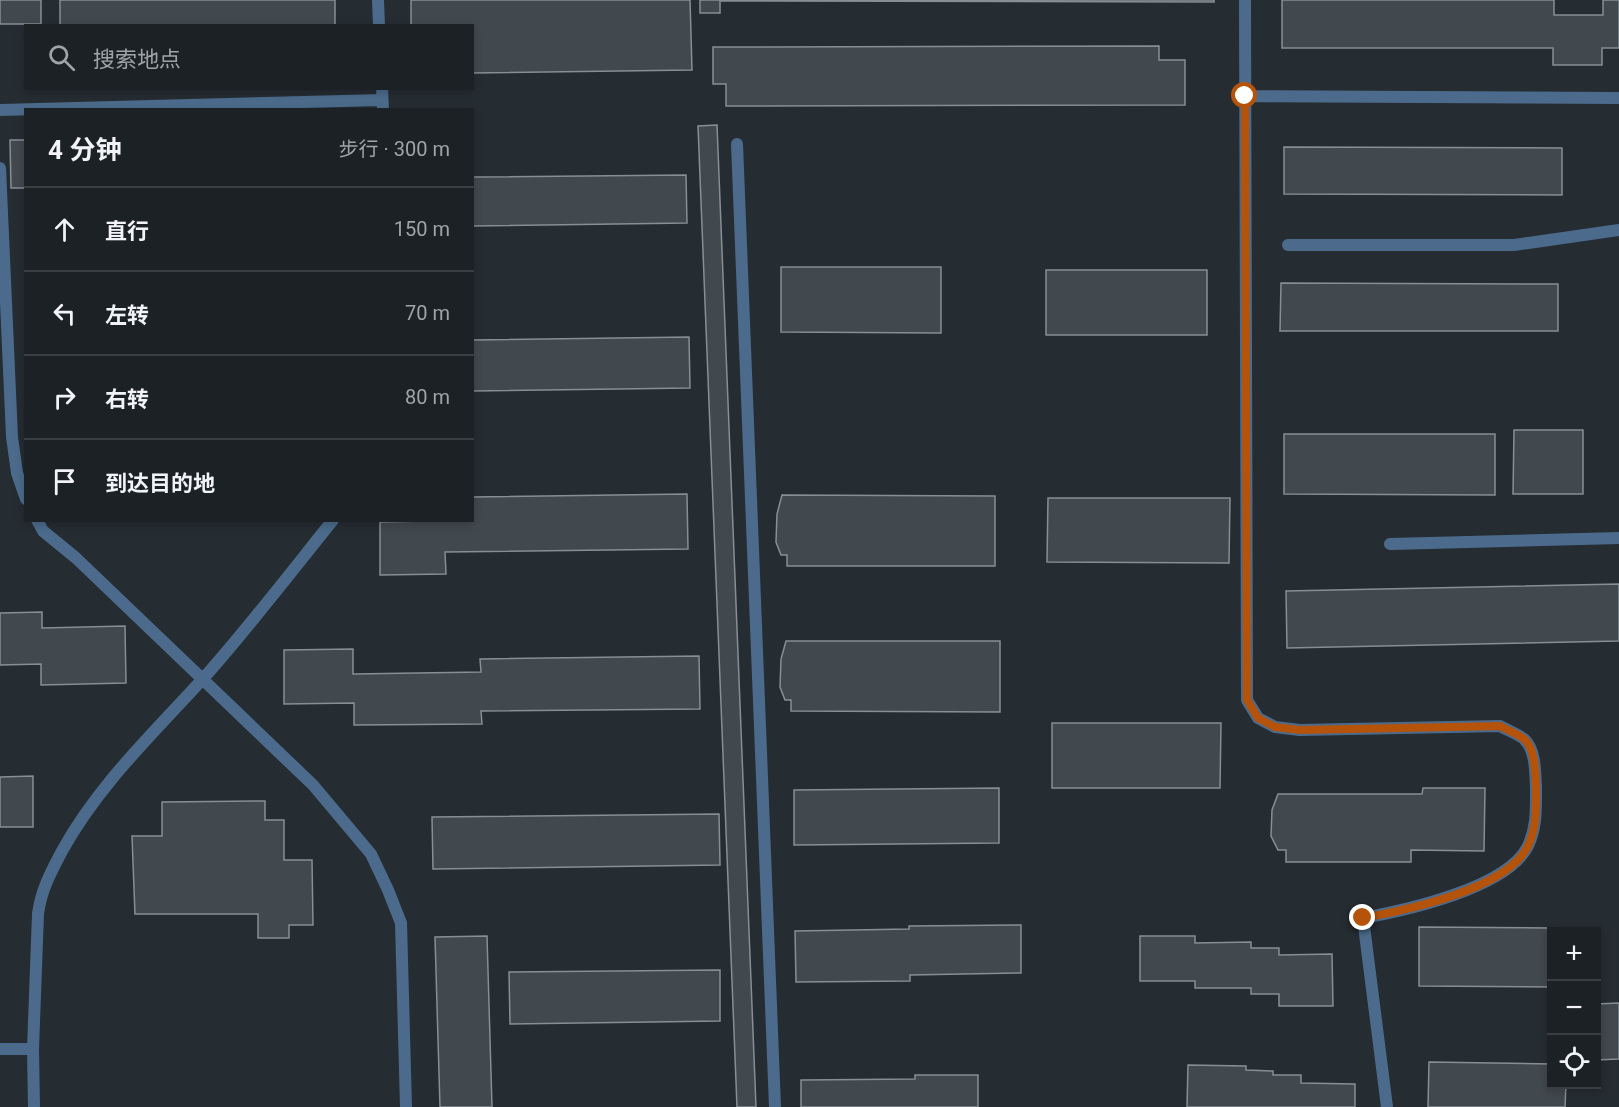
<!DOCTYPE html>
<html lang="zh">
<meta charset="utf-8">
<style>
:root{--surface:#1c2126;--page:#25292e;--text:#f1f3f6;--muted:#a0a3a7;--line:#3a3e43}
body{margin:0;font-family:Roboto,"Noto Sans SC",sans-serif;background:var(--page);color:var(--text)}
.controls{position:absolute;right:18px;bottom:18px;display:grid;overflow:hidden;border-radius:0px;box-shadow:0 3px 9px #0003}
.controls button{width:54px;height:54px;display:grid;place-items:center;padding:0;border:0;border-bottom:2px solid var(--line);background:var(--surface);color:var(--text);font:30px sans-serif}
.stop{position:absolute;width:18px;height:18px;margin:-14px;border:4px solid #b45309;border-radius:50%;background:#fff}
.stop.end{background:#b45309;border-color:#fff;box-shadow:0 2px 6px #0008}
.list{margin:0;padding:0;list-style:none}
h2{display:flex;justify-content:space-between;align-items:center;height:78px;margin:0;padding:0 24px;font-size:26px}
h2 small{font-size:20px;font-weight:400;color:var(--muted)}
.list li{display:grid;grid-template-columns:39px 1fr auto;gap:18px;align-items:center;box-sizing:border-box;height:84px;padding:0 24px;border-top:2px solid var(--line)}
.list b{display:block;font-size:22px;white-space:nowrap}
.list em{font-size:20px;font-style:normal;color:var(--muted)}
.icon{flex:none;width:33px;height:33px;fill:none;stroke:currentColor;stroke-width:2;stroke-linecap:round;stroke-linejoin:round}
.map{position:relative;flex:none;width:1619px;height:1107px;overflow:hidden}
.search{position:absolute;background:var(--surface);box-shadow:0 3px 9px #0003;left:24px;top:24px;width:450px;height:66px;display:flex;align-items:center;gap:15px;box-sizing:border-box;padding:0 21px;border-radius:0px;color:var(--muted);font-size:22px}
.panel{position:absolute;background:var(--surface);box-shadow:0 3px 9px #0003;left:24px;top:108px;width:450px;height:414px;border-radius:0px}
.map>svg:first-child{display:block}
.building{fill:#41484e;stroke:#878f96;stroke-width:1.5}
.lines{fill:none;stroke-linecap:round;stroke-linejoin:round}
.lane{stroke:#4c6b8c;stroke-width:12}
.route{stroke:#b45309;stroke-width:8}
</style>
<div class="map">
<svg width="1619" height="1107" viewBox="0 0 1619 1107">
<rect width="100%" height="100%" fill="#252c32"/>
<path class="building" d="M 0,0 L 41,0 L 41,24 L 0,24 Z
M 60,0 L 335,0 L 335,26 L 60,26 Z
M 411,0 L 690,0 L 692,70 L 472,73 L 472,26 L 411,26 Z
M 700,0 L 1214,0 L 1214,2 L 720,1 L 720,13 L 700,13 Z
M 1282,0 L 1554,0 L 1554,15 L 1603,15 L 1603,0 L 1619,0 L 1619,48 L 1602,48 L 1602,65 L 1553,65 L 1553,48 L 1282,48 Z
M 1159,46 L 1159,60 L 1185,60 L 1185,105 L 726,106 L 726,84 L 713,84 L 713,47 Z
M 717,125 L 756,1107 L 737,1107 L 698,126 Z
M 10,140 L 26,140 L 26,188 L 11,188 Z
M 1284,147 L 1562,148 L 1562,195 L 1284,194 Z
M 686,175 L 687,223 L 472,226 L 472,177 Z
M 781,267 L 941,267 L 941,333 L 781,332 Z
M 1046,270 L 1207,270 L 1207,335 L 1046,335 Z
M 1281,283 L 1558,284 L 1558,331 L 1280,331 Z
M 689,337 L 690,388 L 472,391 L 472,340 Z
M 1514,430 L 1583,430 L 1583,494 L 1513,494 Z
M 1284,434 L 1495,434 L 1495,495 L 1284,494 Z
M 687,494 L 688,549 L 445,552 L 446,574 L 380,575 L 380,522 L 472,520 L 472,497 Z
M 782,495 L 995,496 L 995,566 L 787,566 L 787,555 L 781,555 L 776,542 L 777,514 Z
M 1048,498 L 1230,498 L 1229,563 L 1047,562 Z
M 1619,584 L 1619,641 L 1287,648 L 1286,591 Z
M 42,612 L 42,628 L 125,626 L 126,683 L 41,685 L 41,664 L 0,665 L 0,613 Z
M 786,641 L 1000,641 L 1000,712 L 791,711 L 791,700 L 785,700 L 780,687 L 781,659 Z
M 353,649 L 353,674 L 481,672 L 480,659 L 699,656 L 700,709 L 481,711 L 482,724 L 354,725 L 354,703 L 284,704 L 284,650 Z
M 1052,723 L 1221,723 L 1220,788 L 1052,788 Z
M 33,776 L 33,827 L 0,827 L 0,777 Z
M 999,788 L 999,843 L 794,845 L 794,790 Z
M 1423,788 L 1485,788 L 1484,851 L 1411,850 L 1411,862 L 1286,862 L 1286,850 L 1278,850 L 1271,836 L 1272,810 L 1278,794 L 1422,794 Z
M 265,801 L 265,820 L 284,820 L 284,860 L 312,860 L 313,925 L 289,925 L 289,938 L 258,938 L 258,914 L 135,914 L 132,836 L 162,836 L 162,802 Z
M 719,814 L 720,865 L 433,869 L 432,817 Z
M 1021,925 L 1021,973 L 910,975 L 910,981 L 796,982 L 795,931 L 909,929 L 909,926 Z
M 1419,927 L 1549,928 L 1548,943 L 1552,943 L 1552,987 L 1419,986 Z
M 487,936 L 492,1107 L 440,1107 L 435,937 Z
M 1140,936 L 1195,936 L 1195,943 L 1251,942 L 1251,948 L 1279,948 L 1279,955 L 1332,954 L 1333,1006 L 1279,1006 L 1279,994 L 1251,994 L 1251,988 L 1195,988 L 1195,981 L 1140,981 Z
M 720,970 L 720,1021 L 510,1024 L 509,972 Z
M 1619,1003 L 1619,1059 L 1596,1060 L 1596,1004 Z
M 1429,1062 L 1552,1064 L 1552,1084 L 1566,1084 L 1565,1107 L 1428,1107 Z
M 1188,1065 L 1246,1066 L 1246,1070 L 1273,1071 L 1273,1075 L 1301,1075 L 1301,1083 L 1355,1084 L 1355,1107 L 1187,1107 Z
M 915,1075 L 978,1075 L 978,1107 L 801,1107 L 801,1080 L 915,1079 Z"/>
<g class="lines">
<path class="lane" d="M 378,0 L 379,26
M 1245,0 L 1247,700 L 1258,718 L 1275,727 L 1300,730 L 1500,726 C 1507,730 1518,734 1524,739 C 1536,750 1535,772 1536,787 C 1536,808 1537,827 1528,846 C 1507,888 1407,910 1363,918 L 1387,1107
M 382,88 L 383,110
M 1245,96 L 1619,98
M 0,110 L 382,100
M 737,144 L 775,1107
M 0,168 L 12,437 L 17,473 L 26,499
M 1288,245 L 1514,245 L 1619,230
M 37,520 L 43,531 L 76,558 L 313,785 L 371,854 L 388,890 L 401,923 L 406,1107
M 1390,544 L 1619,538
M 0,1049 L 33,1049
M 34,1107 L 33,1049 L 38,914 C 41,890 51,872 62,851 C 100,782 157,730 209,672 C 252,623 292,571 333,520"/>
</g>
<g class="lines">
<path class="route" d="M 1245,96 L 1247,700 L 1258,718 L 1275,727 L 1300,730 L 1500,726 C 1507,730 1518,734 1524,739 C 1536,750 1535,772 1536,787 C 1536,808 1537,827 1528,846 C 1507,889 1407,910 1363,918"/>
</g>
</svg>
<div class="controls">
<button>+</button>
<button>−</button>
<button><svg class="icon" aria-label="locate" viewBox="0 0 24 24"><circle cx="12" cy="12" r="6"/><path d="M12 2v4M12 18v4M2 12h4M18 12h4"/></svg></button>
</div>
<div class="stop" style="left:1245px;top:96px"></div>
<div class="stop end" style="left:1363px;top:918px"></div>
<div class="search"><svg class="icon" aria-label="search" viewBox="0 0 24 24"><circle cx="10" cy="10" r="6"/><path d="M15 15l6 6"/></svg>搜索地点</div>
<section class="panel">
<h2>4 分钟<small>步行 · 300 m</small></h2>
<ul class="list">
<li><svg class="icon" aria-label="ahead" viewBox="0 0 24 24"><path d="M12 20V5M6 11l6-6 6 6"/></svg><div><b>直行</b></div><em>150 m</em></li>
<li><svg class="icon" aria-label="left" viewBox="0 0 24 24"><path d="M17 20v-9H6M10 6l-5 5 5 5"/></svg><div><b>左转</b></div><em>70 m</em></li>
<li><svg class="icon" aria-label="right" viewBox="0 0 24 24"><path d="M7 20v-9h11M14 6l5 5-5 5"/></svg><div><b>右转</b></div><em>80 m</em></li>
<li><svg class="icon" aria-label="arrive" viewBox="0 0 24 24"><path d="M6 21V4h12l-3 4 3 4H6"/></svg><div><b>到达目的地</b></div></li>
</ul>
</section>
</div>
